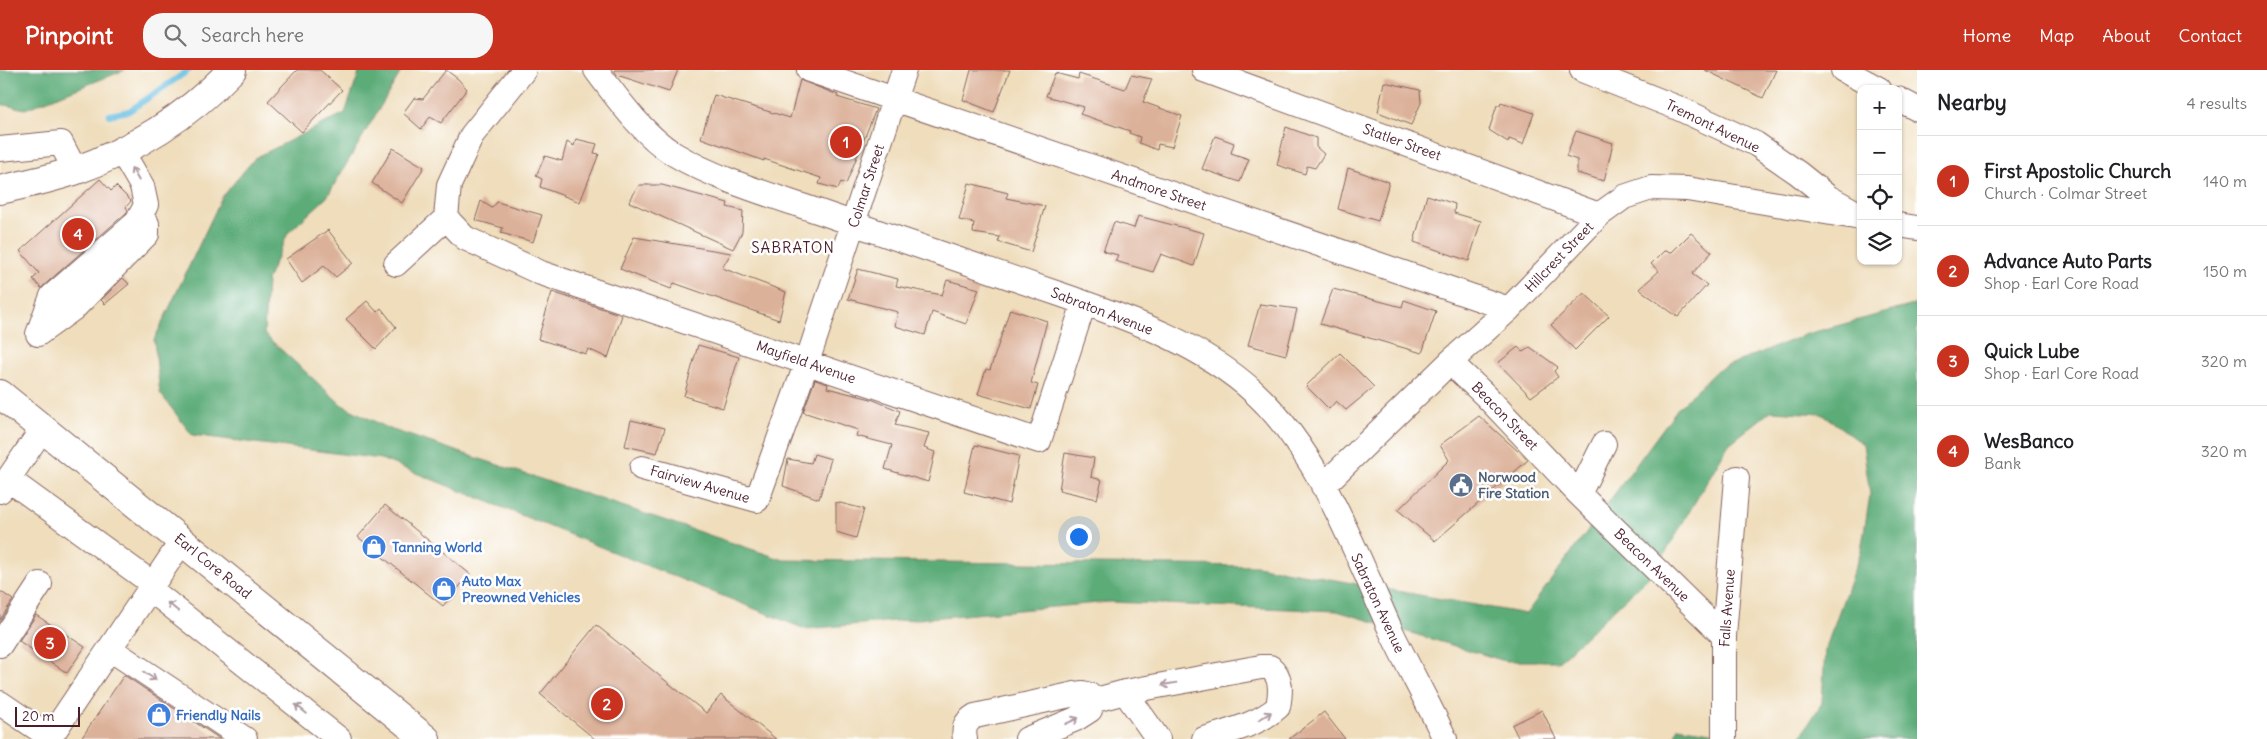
<!DOCTYPE html>
<meta charset="utf-8">
<style>
:root{--surface:#fff;--page:#f6f6f6;--text:#202124;--muted:#757577;--line:#e0e0e0;--accent:#c8321e}
body{margin:0;font-family:Delius,sans-serif;background:var(--page);color:var(--text)}
.controls{position:absolute;right:15px;top:15px;display:grid;overflow:hidden;border-radius:10px;box-shadow:0 1px 4px #0004}
.controls button{width:45px;height:45px;display:grid;place-items:center;padding:0;border:0;border-bottom:1px solid var(--line);background:var(--surface);color:var(--text);font:25px sans-serif}
.scale{position:absolute;left:15px;bottom:12px;width:65px;box-sizing:border-box;padding-left:5px;border:2px solid #4a1f2b;border-top:0;font-size:14px;line-height:18px;white-space:nowrap;color:#4a1f2b;-webkit-text-stroke:4px #fff;paint-order:stroke}
.you{position:absolute;left:1078px;top:466px;width:18px;height:18px;margin:-12px;border:4px solid #fff;border-radius:50%;background:#1a73e8;box-shadow:0 0 0 8px #1a73e833}
.badge{display:grid;place-items:center;width:32px;height:32px;border-radius:50%;background:var(--accent);color:#fff;font-size:16px;font-weight:700}
.pin{position:absolute;translate:-50% -50%;border:2px solid #fff;box-shadow:0 1px 5px #0006}
.list{margin:0;padding:0;list-style:none}
h2{display:flex;justify-content:space-between;align-items:center;height:65px;margin:0;padding:0 20px;font-size:21px}
h2 small{font-size:16px;font-weight:400;color:var(--muted)}
.list li{display:grid;grid-template-columns:32px 1fr auto;gap:15px;align-items:center;box-sizing:border-box;height:90px;padding:0 20px;border-top:1px solid var(--line)}
.list b{display:block;font-size:19px;white-space:nowrap}
.list p{margin:0;font-size:16px;white-space:nowrap;color:var(--muted)}
.list em{font-size:16px;font-style:normal;color:var(--muted)}
.icon{flex:none;width:28px;height:28px;fill:none;stroke:currentColor;stroke-width:2;stroke-linecap:round;stroke-linejoin:round}
.map{position:relative;flex:none;width:1917px;height:669px;overflow:hidden}
header{display:flex;align-items:center;gap:30px;box-sizing:border-box;height:70px;padding:0 25px;background:var(--accent);color:#fff}
header strong{font-size:24px}
nav{display:flex;gap:28px;margin-inline-start:auto;font-size:18px}
.search{width:350px;height:45px;background:var(--page);display:flex;align-items:center;gap:12px;box-sizing:border-box;padding:0 18px;border-radius:20px;color:var(--muted);font-size:19px}
main{display:flex}
aside{flex:1;background:var(--surface)}
.map>svg:first-child{display:block}
.forest{fill:#5cac78;stroke:#536652}
.lines{fill:none;stroke-linecap:round;stroke-linejoin:round}
.stream{stroke:#64bee1;stroke-width:6}
.building{fill:#dcb199}
.minor-casing{stroke:#84625d;stroke-width:26}
.major-casing{stroke:#84625d;stroke-width:30}
.minor{stroke:#fff;stroke-width:24}
.major{stroke:#fff;stroke-width:28}
.oneway{stroke:#ae9aa0}
.labels{text-anchor:middle;stroke-width:5;stroke-linejoin:round;paint-order:stroke}
.street-label{font-size:14px;fill:#4a1f2b;stroke:#fff}
.service-label{font-size:14px;font-weight:bold;fill:#4e5e75;stroke:#fff;text-anchor:start}
.shop-label{font-size:14px;font-weight:bold;fill:#366cbe;stroke:#fff;text-anchor:start}
.neighbourhood-label{font-size:15px;letter-spacing:1px;fill:#4a1f2b;stroke:#fff}
</style>
<header>
<strong>Pinpoint</strong>
<div class="search"><svg class="icon" aria-label="search" viewBox="0 0 24 24"><circle cx="10" cy="10" r="6"/><path d="M15 15l6 6"/></svg>Search here</div>
<nav><a>Home</a><a>Map</a><a>About</a><a>Contact</a></nav>
</header>
<main>
<div class="map">
<svg width="1917" height="669" viewBox="0 0 1917 669">
<rect width="100%" height="100%" fill="#fff"/>
<filter id="ink" filterUnits="userSpaceOnUse"><feTurbulence type="fractalNoise" baseFrequency=".02" numOctaves="2"/><feDisplacementMap in="SourceGraphic" scale="10" xChannelSelector="R" yChannelSelector="G"/><feConvolveMatrix kernelMatrix="1 2 1 2 8 2 1 2 1" color-interpolation-filters="sRGB"/></filter>
<filter id="wash" filterUnits="userSpaceOnUse"><feTurbulence type="fractalNoise" baseFrequency=".0096" numOctaves="4" result="noise"/><feDisplacementMap in="SourceGraphic" scale="20" xChannelSelector="R" yChannelSelector="G"/><feGaussianBlur stdDeviation="1.12" result="paint"/><feColorMatrix in="noise" values="0 0 0 0 0 0 0 0 0 0 0 0 0 0 0 0 0 1.4 0 .05"/><feComposite in="paint" operator="in"/></filter>
<g filter="url(#wash)">
<rect width="100%" height="100%" fill="#efddbb"/>
<path class="forest" d="M 0,0 L 125,0 L 25,39 L 0,34 Z
M 360,0 L 402,0 L 327,127 L 288,163 L 267,210 L 264,264 L 342,335 L 390,359 L 784,490 L 1257,496 L 1526,544 L 1678,338 L 1717,300 L 1807,264 L 1917,234 L 1917,669 L 1799,669 L 1822,633 L 1825,580 L 1861,481 L 1870,425 L 1863,374 L 1822,344 L 1771,341 L 1729,374 L 1654,502 L 1559,591 L 1505,591 L 1337,541 L 1110,532 L 805,559 L 381,389 L 192,365 L 160,323 L 154,270 L 222,127 L 255,88 L 345,43 Z
M 1678,657 L 1757,669 L 1674,669 Z"/>
<g class="lines">
<path class="stream" d="M 109,45 L 129,41 L 189,0"/>
</g>
<g id="blocks">
<path class="building" d="M 297,0 L 320,0 L 342,20 L 302,62 L 268,31 Z
M 446,0 L 458,9 L 467,19 L 441,53 L 430,47 L 421,59 L 403,43 L 414,28 L 423,29 Z
M 614,0 L 678,0 L 669,22 L 617,5 Z
M 971,0 L 1010,0 L 994,42 L 963,30 Z
M 1705,0 L 1776,0 L 1763,28 Z
M 1055,3 L 1078,9 L 1079,4 L 1125,19 L 1131,5 L 1152,9 L 1143,32 L 1182,46 L 1172,77 L 1158,74 L 1157,80 L 1139,73 L 1140,67 L 1129,63 L 1130,61 L 1080,44 L 1084,37 L 1046,26 Z
M 800,10 L 838,25 L 837,27 L 876,39 L 846,114 L 841,112 L 838,119 L 819,114 L 821,108 L 764,89 L 764,91 L 701,68 L 714,25 L 790,48 Z
M 1384,12 L 1420,20 L 1421,33 L 1411,55 L 1378,42 Z
M 1501,32 L 1534,43 L 1523,74 L 1509,69 L 1508,72 L 1489,60 L 1497,35 L 1500,35 Z
M 1286,57 L 1316,68 L 1316,77 L 1324,84 L 1315,98 L 1307,96 L 1305,104 L 1277,95 Z
M 1576,61 L 1613,73 L 1604,111 L 1577,103 L 1577,90 L 1566,86 Z
M 1215,66 L 1234,73 L 1231,83 L 1249,89 L 1240,112 L 1202,99 Z
M 576,69 L 597,74 L 594,83 L 599,84 L 580,132 L 540,117 L 542,109 L 536,106 L 545,86 L 562,91 L 567,72 L 574,76 Z
M 393,78 L 424,97 L 402,133 L 372,113 Z
M 1348,98 L 1389,112 L 1378,151 L 1338,139 Z
M 100,109 L 111,121 L 116,116 L 131,131 L 126,137 L 128,140 L 126,143 L 41,218 L 33,209 L 39,203 L 20,181 Z
M 969,113 L 1008,123 L 1006,128 L 1045,136 L 1031,182 L 998,172 L 1000,167 L 973,163 L 974,153 L 959,150 Z
M 639,115 L 662,115 L 728,133 L 727,137 L 743,141 L 742,162 L 733,179 L 629,132 Z
M 1427,125 L 1455,134 L 1454,143 L 1481,151 L 1469,191 L 1414,172 Z
M 481,131 L 492,138 L 497,132 L 542,145 L 533,172 L 501,163 L 503,158 L 475,150 Z
M 1138,146 L 1204,163 L 1194,196 L 1161,184 L 1153,202 L 1115,191 L 1118,185 L 1103,181 L 1114,152 L 1134,158 Z
M 328,160 L 353,193 L 336,207 L 324,196 L 302,213 L 286,189 Z
M 1691,163 L 1712,182 L 1692,204 L 1707,215 L 1678,247 L 1639,219 L 1659,201 L 1651,194 L 1664,181 L 1672,182 Z
M 634,167 L 731,183 L 722,198 L 786,222 L 779,250 L 674,213 L 671,219 L 620,199 Z
M 858,199 L 898,209 L 896,216 L 942,225 L 947,210 L 979,219 L 966,254 L 932,242 L 925,265 L 895,256 L 898,242 L 848,229 Z
M 123,208 L 129,214 L 105,234 L 101,230 Z
M 1333,219 L 1402,237 L 1404,230 L 1436,241 L 1422,283 L 1320,254 Z
M 552,222 L 622,245 L 608,288 L 588,279 L 586,284 L 538,269 Z
M 1584,223 L 1609,246 L 1575,280 L 1551,255 Z
M 367,231 L 377,242 L 381,238 L 396,257 L 376,279 L 346,249 Z
M 1260,234 L 1297,239 L 1286,285 L 1248,275 Z
M 1010,239 L 1047,251 L 1031,313 L 1038,315 L 1031,339 L 978,324 L 986,299 L 990,300 Z
M 698,275 L 739,287 L 723,338 L 684,326 Z
M 1518,277 L 1523,282 L 1530,277 L 1558,297 L 1554,301 L 1558,307 L 1531,327 L 1498,293 Z
M 1340,283 L 1374,317 L 1346,340 L 1336,331 L 1329,339 L 1306,316 Z
M 815,310 L 828,314 L 827,318 L 871,329 L 900,341 L 895,355 L 929,363 L 924,378 L 935,382 L 928,412 L 885,399 L 892,375 L 856,366 L 858,360 L 803,342 Z
M 1479,346 L 1528,390 L 1435,471 L 1398,440 L 1449,390 L 1440,375 Z
M 631,350 L 665,358 L 657,383 L 625,376 Z
M 975,375 L 1019,386 L 1009,434 L 964,422 Z
M 1065,383 L 1094,388 L 1091,407 L 1102,410 L 1097,429 L 1059,420 Z
M 814,384 L 831,389 L 819,429 L 783,416 L 788,389 L 811,393 Z
M 836,432 L 864,439 L 856,468 L 836,462 Z
M 385,435 L 470,504 L 443,536 L 358,467 Z
M 0,521 L 13,530 L 0,550 Z
M 36,545 L 85,577 L 67,603 L 19,571 Z
M 596,555 L 706,643 L 721,625 L 776,669 L 595,669 L 540,624 Z
M 124,605 L 220,669 L 81,669 Z
M 1542,640 L 1556,669 L 1519,669 L 1512,655 Z
M 1324,642 L 1345,669 L 1289,669 Z"/>
</g>
</g>
<g filter="url(#ink)">
<use href="#blocks" fill-opacity="0" stroke="#84625d" stroke-width="1"/>
<g class="lines">
<defs>
<path id="minor" d="M 596,0 C 617,28 643,65 674,84 C 717,110 774,126 823,143 C 902,170 982,198 1062,225 C 1130,249 1201,273 1255,323 C 1320,384 1355,481 1391,561 C 1408,597 1428,632 1445,669
M 809,0 L 1509,239
M 1204,0 L 1599,145
M 1582,0 L 1678,38 L 1756,74 L 1798,103 L 1828,127 L 1855,142
M 1843,0 L 1879,19
M 1898,29 L 1917,39
M 0,79 L 61,73 L 75,100
M 446,148 L 465,168 L 541,203 L 1039,371 L 1084,233
M 1898,155 L 1917,158
M 396,194 L 446,148 L 449,115 L 472,65 L 524,0
M 38,264 L 52,226 L 137,152 L 146,135 L 142,116 L 121,80
M 38,264 L 74,238 L 147,164 L 147,154
M 1450,292 L 1486,326 L 1579,424 L 1724,566
M 642,398 L 757,430 L 807,292 L 904,0
M 8,409 L 153,514
M 1323,416 L 1450,292 L 1509,239 L 1599,145 L 1624,127 L 1651,118 L 1687,119 L 1861,148
M 0,421 L 43,358
M 1579,424 L 1604,374
M 150,519 L 339,669
M 0,575 L 40,514
M 110,579 L 245,669
M 1125,622 L 1158,669
M 1092,631 L 1125,622 L 1261,597 L 1270,597 C 1282,607 1281,621 1278,637 C 1257,655 1230,661 1204,669
M 0,633 L 50,667
M 49,669 L 182,471
M 965,669 C 963,658 965,652 975,646 L 1075,624 L 1083,623 L 1089,625 L 1092,631 L 1090,640 L 1076,649 L 1027,669
M 1724,669 L 1724,566 L 1737,408"/>
<path id="major" d="M 0,120 C 25,114 50,109 74,101 C 134,80 188,46 232,0
M 0,324 L 426,669"/>
</defs>
<use href="#minor" class="minor-casing"/>
<use href="#major" class="major-casing"/>
<use href="#minor" class="minor"/>
<use href="#major" class="major"/>
</g>
<defs><path id="oneway-shaft" d="M-6 0H5M1.5-3L5.5 0L1.5 3" fill="none" stroke-width="1.6" stroke-linecap="round" stroke-linejoin="round" transform="scale(1.25)"/></defs>
<g class="oneway">
<use href="#oneway-shaft" transform="translate(135 104) rotate(-120)"/>
<use href="#oneway-shaft" transform="translate(173 537) rotate(-141)"/>
<use href="#oneway-shaft" transform="translate(150 606) rotate(34)"/>
<use href="#oneway-shaft" transform="translate(1169 614) rotate(170)"/>
<use href="#oneway-shaft" transform="translate(301 639) rotate(-141)"/>
<use href="#oneway-shaft" transform="translate(1265 646) rotate(-32)"/>
<use href="#oneway-shaft" transform="translate(1072 651) rotate(-25)"/>
</g>
</g>
<defs>
<symbol id="civic-disc" viewBox="-11 -11 22 22"><circle r="9.5" fill="#5c6f8a" stroke="#fff"/><path d="M-.6-6.5H3V-4.5H.6V-3L4-1V1h2V6H-6V1h2V-1L-.6-3ZM-1.2 2.5V6h2.4V2.5Z" fill="#fff"/></symbol>
<symbol id="shop-disc" viewBox="-11 -11 22 22"><circle r="9.5" fill="#3f7fe0" stroke="#fff"/><path d="M-5-2.5h2.3a2.7 3.5 0 0 1 5.4 0H5L5.5 6h-11ZM-1.5-2.5h3a1.5 2.3 0 0 0-3 0Z" fill="#fff"/></symbol>
</defs>
<g fill-rule="evenodd">
<use href="#civic-disc" x="1447" y="401" width="28" height="28"/>
<use href="#shop-disc" x="360" y="463" width="28" height="28"/>
<use href="#shop-disc" x="430" y="505" width="28" height="28"/>
<use href="#shop-disc" x="145" y="631" width="28" height="28"/>
</g>
<g class="labels">
<g class="street-label">
<text transform="translate(1713 56) rotate(26)" y="5">Tremont Avenue</text>
<text transform="translate(1402 72) rotate(20)" y="5">Statler Street</text>
<text transform="translate(866 116) rotate(-72)" y="5">Colmar Street</text>
<text transform="translate(1159 120) rotate(19)" y="5">Andmore Street</text>
<text transform="translate(1559 187) rotate(-46)" y="5">Hillcrest Street</text>
<text transform="translate(1102 241) rotate(21)" y="5">Sabraton Avenue</text>
<text transform="translate(806 292) rotate(19)" y="5">Mayfield Avenue</text>
<text transform="translate(1505 346) rotate(46)" y="5">Beacon Street</text>
<text transform="translate(700 414) rotate(16)" y="5">Fairview Avenue</text>
<text transform="translate(1652 495) rotate(44)" y="5">Beacon Avenue</text>
<text transform="translate(213 496) rotate(39)" y="5">Earl Core Road</text>
<text transform="translate(1378 533) rotate(65)" y="5">Sabraton Avenue</text>
<text transform="translate(1727 538) rotate(-86)" y="5">Falls Avenue</text>
</g>
<g class="service-label">
<text x="1478" y="412">Norwood<tspan x="1478" dy="16">Fire Station</tspan></text>
</g>
<g class="shop-label">
<text x="392" y="482">Tanning World</text>
<text x="462" y="516">Auto Max<tspan x="462" dy="16">Preowned Vehicles</tspan></text>
<text x="176" y="650">Friendly Nails</text>
</g>
<g class="neighbourhood-label">
<text x="793" y="183">SABRATON</text>
</g>
</g>
</svg>
<div class="controls">
<button>+</button>
<button>−</button>
<button><svg class="icon" aria-label="locate" viewBox="0 0 24 24"><circle cx="12" cy="12" r="6"/><path d="M12 2v4M12 18v4M2 12h4M18 12h4"/></svg></button>
<button><svg class="icon" aria-label="layers" viewBox="0 0 24 24"><path d="M12 4l9 5-9 5-9-5zM3 14l9 5 9-5"/></svg></button>
</div>
<div class="scale">20 m</div>
<div class="you"></div>
<div class="pin badge" style="left:846px;top:72px">1</div>
<div class="pin badge" style="left:607px;top:634px">2</div>
<div class="pin badge" style="left:50px;top:573px">3</div>
<div class="pin badge" style="left:78px;top:164px">4</div>
</div>
<aside>
<h2>Nearby<small>4 results</small></h2>
<ul class="list">
<li><span class="badge">1</span><div><b>First Apostolic Church</b><p>Church · Colmar Street</p></div><em>140 m</em></li>
<li><span class="badge">2</span><div><b>Advance Auto Parts</b><p>Shop · Earl Core Road</p></div><em>150 m</em></li>
<li><span class="badge">3</span><div><b>Quick Lube</b><p>Shop · Earl Core Road</p></div><em>320 m</em></li>
<li><span class="badge">4</span><div><b>WesBanco</b><p>Bank</p></div><em>320 m</em></li>
</ul>
</aside>
</main>
